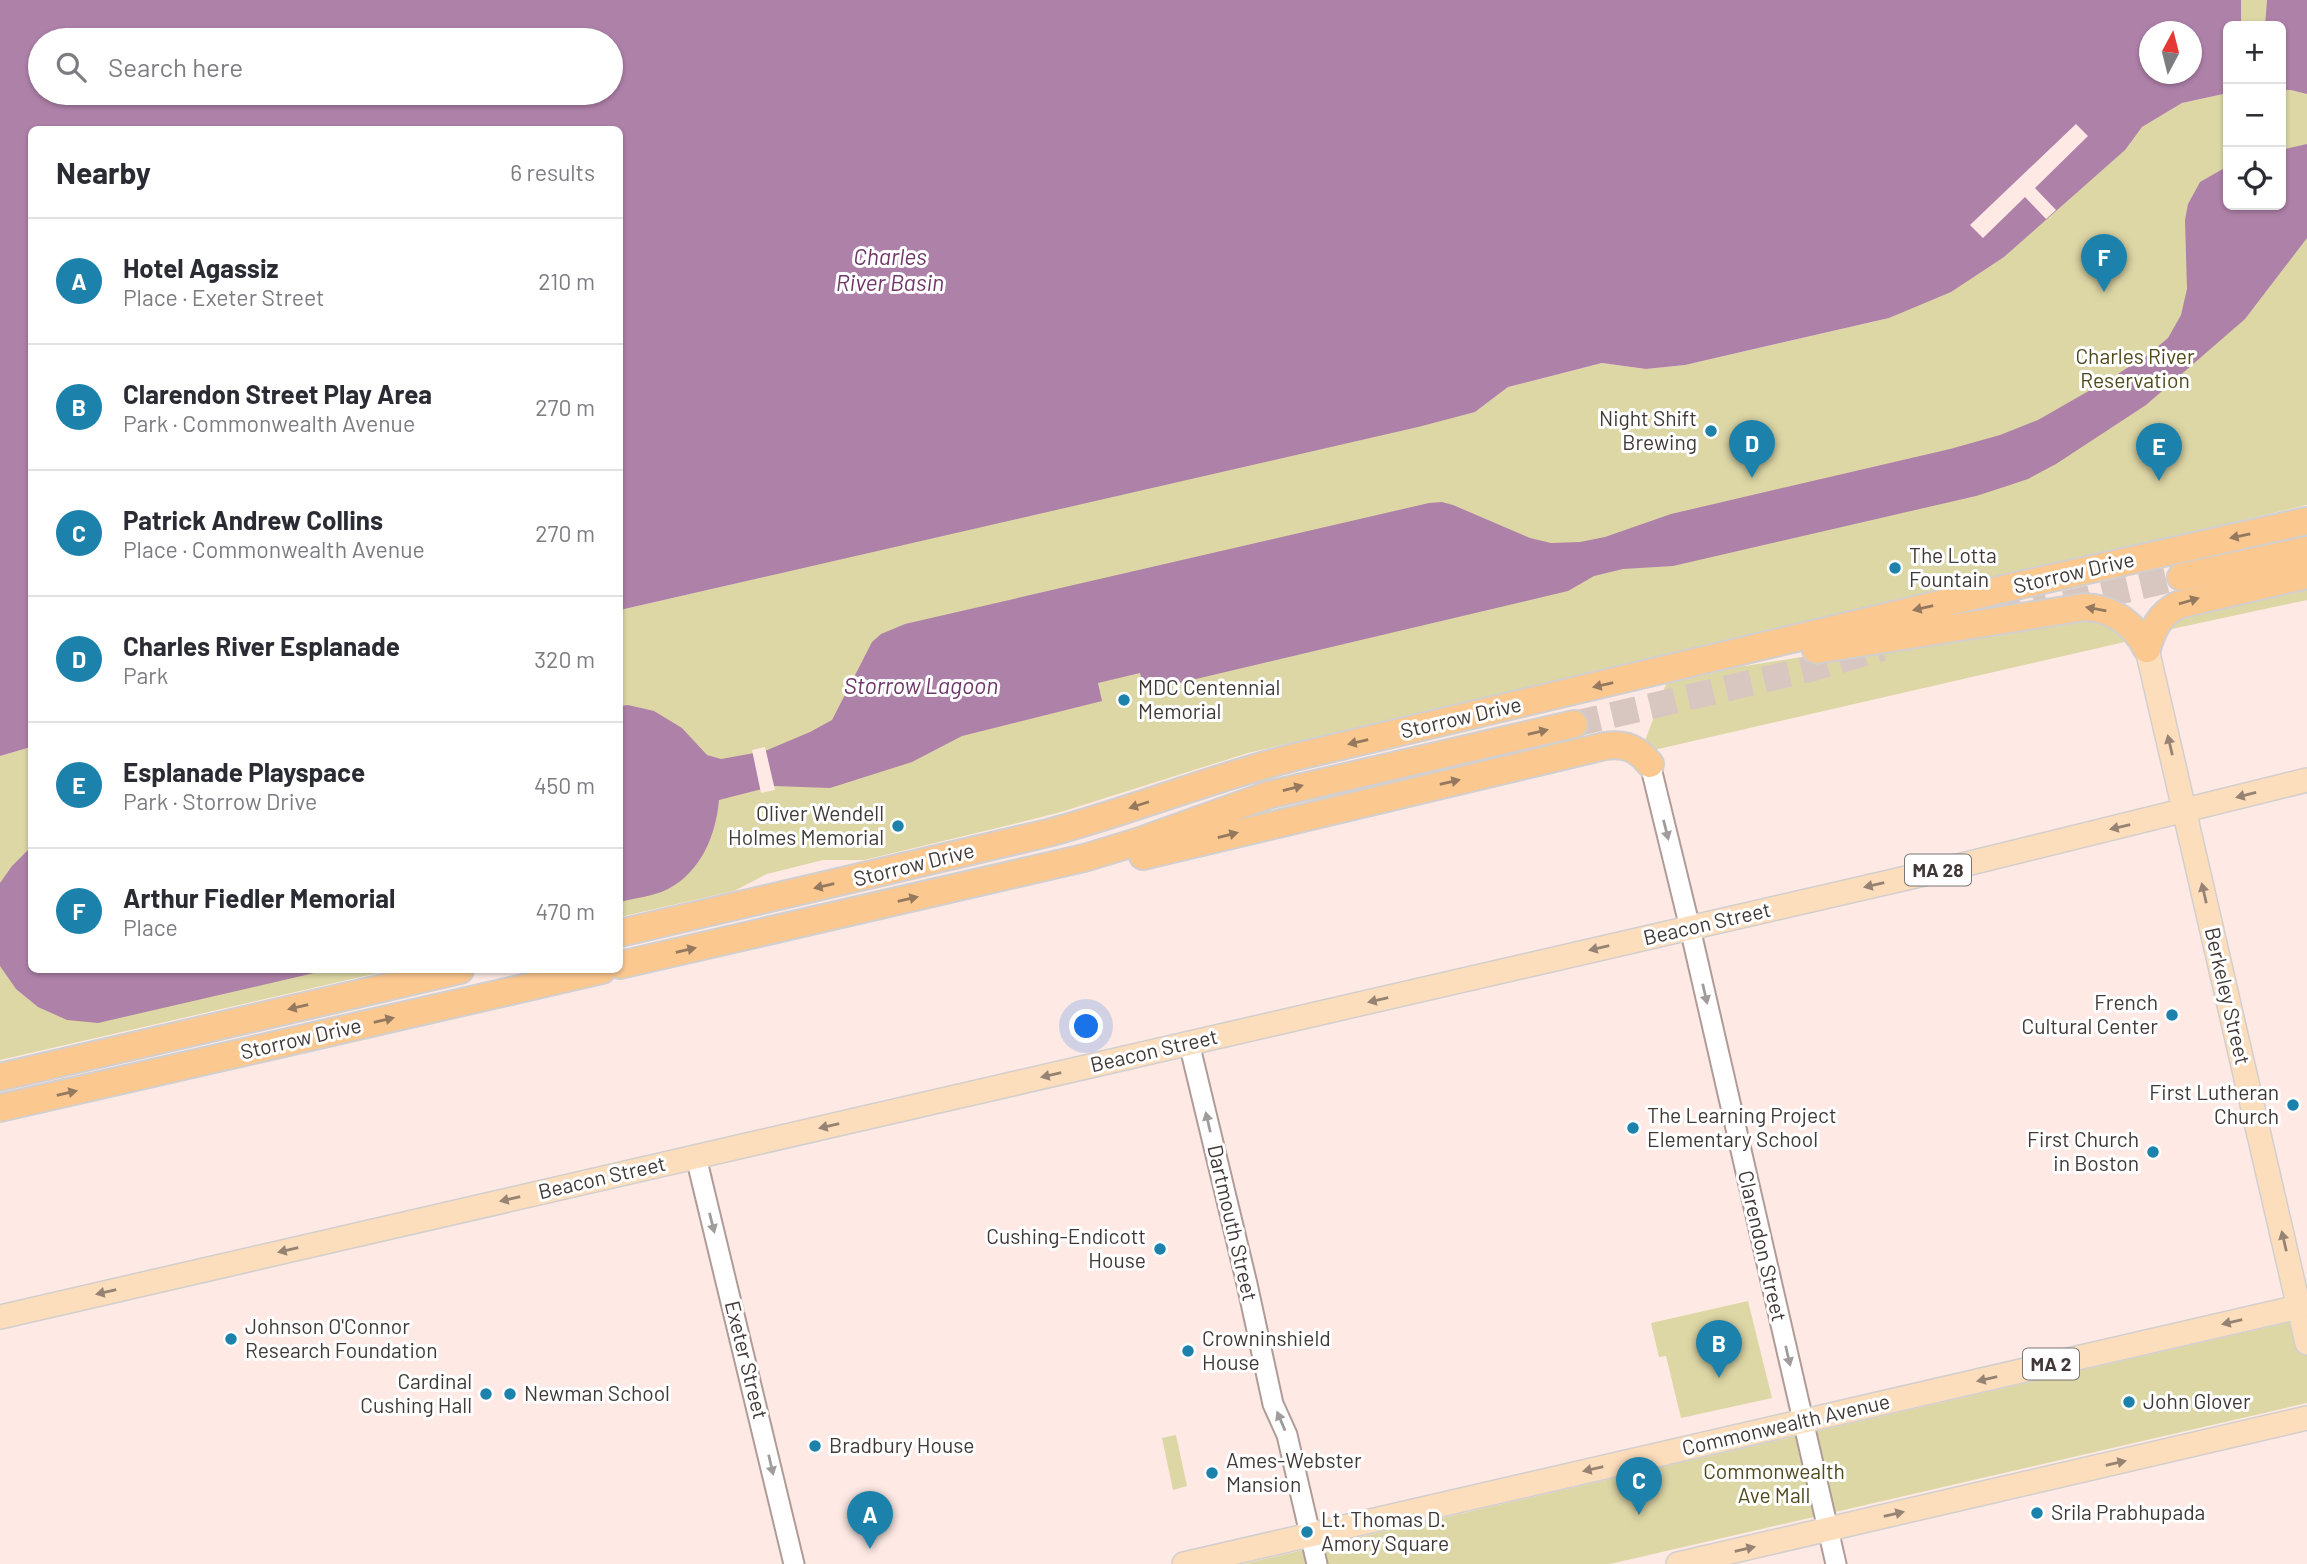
<!DOCTYPE html>
<meta charset="utf-8">
<style>
:root{--surface:#fff;--page:#f7f7f7;--text:#2b2b33;--muted:#7c7c81;--line:#e1e1e2;--accent:#1c82ac}
body{margin:0;font-family:Barlow,sans-serif;background:var(--page);color:var(--text)}
.controls{position:absolute;right:21px;top:21px;display:grid;overflow:hidden;border-radius:10px;box-shadow:0 2px 5px #0004}
.controls button{width:63px;height:63px;display:grid;place-items:center;padding:0;border:0;border-bottom:2px solid var(--line);background:var(--surface);color:var(--text);font:35px sans-serif}
.compass{position:absolute;left:2139px;top:21px;width:63px;height:63px;border-radius:50%;background:var(--surface);box-shadow:0 2px 5px #0004;rotate:7deg}
.you{position:absolute;left:1087px;top:1027px;width:24px;height:24px;margin:-18px;border:5px solid #fff;border-radius:50%;background:#1a73e8;box-shadow:0 0 0 10px #1a73e833}
.badge{display:grid;place-items:center;width:46px;height:46px;border-radius:50%;background:var(--accent);color:#fff;font-size:23px;font-weight:700}
.pin{position:absolute;translate:-50% -58px;filter:drop-shadow(0 2px 4px #0008)}
.pin::after{content:'';position:absolute;top:37px;width:24px;height:21px;background:inherit;clip-path:polygon(0 0,100% 0,50% 100%)}
.list{margin:0;padding:0;list-style:none}
h2{display:flex;justify-content:space-between;align-items:center;height:91px;margin:0;padding:0 28px;font-size:30px}
h2 small{font-size:23px;font-weight:400;color:var(--muted)}
.list li{display:grid;grid-template-columns:46px 1fr auto;gap:21px;align-items:center;box-sizing:border-box;height:126px;padding:0 28px;border-top:2px solid var(--line)}
.list b{display:block;font-size:26px;white-space:nowrap}
.list p{margin:0;font-size:23px;white-space:nowrap;color:var(--muted)}
.list em{font-size:23px;font-style:normal;color:var(--muted)}
.icon{flex:none;width:38px;height:38px;fill:none;stroke:currentColor;stroke-width:2;stroke-linecap:round;stroke-linejoin:round}
.map{position:relative;flex:none;width:2307px;height:1564px;overflow:hidden}
.search{position:absolute;background:var(--surface);box-shadow:0 2px 5px #0004;left:28px;top:28px;width:595px;height:77px;display:flex;align-items:center;gap:18px;box-sizing:border-box;padding:0 24px;border-radius:38px;color:var(--muted);font-size:26px}
.panel{position:absolute;background:var(--surface);box-shadow:0 2px 5px #0004;left:28px;top:126px;width:595px;height:847px;border-radius:10px}
.map>svg:first-child{display:block}
.green{fill:#ddd7a6}
.water{fill:#ae81a9;fill-rule:evenodd}
.pier{fill:#fee9e4}
.lines{fill:none;stroke-linecap:round;stroke-linejoin:round}
.highway-tunnel{stroke:#d8c6c1;stroke-width:26;stroke-dasharray:26 13;stroke-linecap:butt}
.secondary-casing{stroke:#b09c97;stroke-width:23}
.primary-casing{stroke:#d1cfcf;stroke-width:26}
.highway-casing{stroke:#d1cfcf;stroke-width:30}
.secondary{stroke:#fff;stroke-width:19}
.primary{stroke:#fddebc;stroke-width:23}
.highway{stroke:#fbc890;stroke-width:26}
.oneway{fill:#95795f}
.oneway2{fill:#968373}
.oneway3{fill:#a09c9b}
.poi-dot{fill:#1c82ac;stroke:#fff;stroke-width:2.5}
.labels{text-anchor:middle;stroke-width:6;stroke-linejoin:round;paint-order:stroke}
.shield{fill:#fff;stroke:#7a7473;stroke-width:2}
.shield-label{font-size:19px;font-weight:bold;fill:#413937}
.park-label{font-size:21px;fill:#50491b;stroke:#fff}
.poi-label{font-size:21px;fill:#413937;stroke:#fff;text-anchor:start}
.street-label{font-size:21px;fill:#413937;stroke:#fff}
.water-label{font-size:23px;font-style:italic;fill:#6f366a;stroke:#fff}
</style>
<div class="map">
<svg width="2307" height="1564" viewBox="0 0 2307 1564">
<rect width="100%" height="100%" fill="#fee9e4"/>
<path class="green" d="M 2241,0 L 2307,0 L 2307,505 L 1248,753 L 1061,812 L 1018,823 L 864,860 L 823,860 L 767,874 L 734,891 L 620,917 L 620,610 L 1475,412 L 1508,387 L 1602,363 L 1646,369 L 1685,365 L 1889,318 L 2004,257 L 2142,127 L 2182,103 L 2228,93 L 2228,205 L 2281,205 L 2281,26 L 2240,26 Z
M 2307,584 L 2307,600 L 2167,630 L 2172,620 Z
M 2099,616 L 2129,641 L 1654,750 L 1645,741 L 1666,684 L 1738,667 L 2057,617 Z
M 31,747 L 32,970 L 391,970 L 0,1060 L 0,756 Z
M 1748,1301 L 1772,1398 L 1681,1418 L 1666,1356 L 1659,1357 L 1651,1323 Z
M 2307,1318 L 2307,1403 L 1610,1564 L 1243,1564 Z
M 1176,1435 L 1187,1486 L 1173,1490 L 1162,1438 Z"/>
<path class="water" d="M 0,0 L 2241,0 L 2241,26 L 2228,26 L 2228,93 L 2182,103 L 2142,127 L 2125,150 L 2004,257 L 1951,292 L 1889,318 L 1685,365 L 1646,369 L 1602,363 L 1508,387 L 1475,412 L 1418,427 L 620,610 L 620,130 L 32,130 L 31,747 L 0,756 ZM 2150,32 L 2192,32 L 2192,74 L 2150,74 ZM 40,40 L 611,40 L 611,93 L 40,93 Z
M 2267,0 L 2307,0 L 2307,94 L 2291,90 L 2281,90 L 2281,26 L 2265,26 Z
M 2307,144 L 2307,238 L 2245,319 L 2146,405 L 2056,464 L 2028,479 L 2004,487 L 1976,496 L 1673,566 L 1623,569 L 1594,576 L 1568,591 L 1145,691 L 1140,673 L 1098,683 L 1102,701 L 962,736 L 912,762 L 830,788 L 774,786 L 719,800 C 716,835 701,872 668,889 C 654,896 635,898 620,902 L 620,706 L 628,705 L 654,711 L 682,728 L 707,755 L 721,759 L 765,751 L 810,732 L 832,720 L 872,642 L 881,634 L 905,624 L 1429,503 L 1442,502 L 1453,505 L 1530,538 L 1551,543 L 1580,542 L 1605,537 L 1671,514 L 1950,449 L 2000,435 L 2038,420 L 2113,377 L 2149,354 L 2168,338 L 2181,315 L 2187,289 L 2185,220 L 2188,204 L 2200,182 L 2228,166 L 2228,205 L 2281,205 L 2281,150 Z
M 31,847 L 32,970 L 327,970 L 98,1023 L 67,1020 L 38,1007 L 16,989 L 0,966 L 0,883 L 12,866 Z"/>
<path class="pier" d="M 2076,124 L 2088,136 L 2035,188 L 2056,210 L 2046,219 L 2025,197 L 1983,238 L 1970,225 Z
M 765,747 L 775,790 L 761,793 L 752,750 Z"/>
<g class="lines">
<path class="highway-tunnel" d="M 2065,604 L 2181,577
M 1958,621 L 2042,588
M 1574,724 L 1810,669 L 1882,648"/>
<defs>
<path id="secondary" d="M 1650,764 L 1690,928 L 1836,1564
M 1189,1043 L 1247,1284 L 1273,1404 L 1287,1435 L 1317,1564
M 696,1157 L 794,1564"/>
<path id="primary" d="M 2147,649 L 2307,1343
M 0,1317 L 1950,868 L 2307,780
M 1184,1564 L 2307,1305
M 1678,1564 L 2307,1418"/>
<path id="highway" d="M 2181,577 L 2307,550
M 2147,649 C 2152,630 2160,614 2178,605 L 2307,575
M 1816,650 L 2084,607 C 2113,608 2134,624 2147,649
M 1143,856 L 1605,746 C 1625,743 1637,748 1650,764
M 620,933 L 1048,833 C 1131,811 1211,778 1295,757 L 2020,585 L 2307,521
M 620,965 L 1084,858 L 1137,842 L 1268,795 L 1574,724
M 0,1077 L 460,970
M 0,1108 L 602,970"/>
</defs>
<use href="#secondary" class="secondary-casing"/>
<use href="#primary" class="primary-casing"/>
<use href="#highway" class="highway-casing"/>
<use href="#secondary" class="secondary"/>
<use href="#primary" class="primary"/>
<use href="#highway" class="highway"/>
</g>
<defs><path id="oneway-solid" d="M-6-.8H1V-3.2L6.5 0L1 3.2V.8H-6Z" transform="scale(1.75)"/></defs>
<g class="oneway">
<use href="#oneway-solid" transform="translate(2240 536) rotate(168)"/>
<use href="#oneway-solid" transform="translate(2189 601) rotate(-16)"/>
<use href="#oneway-solid" transform="translate(1923 608) rotate(167)"/>
<use href="#oneway-solid" transform="translate(2096 609) rotate(-170)"/>
<use href="#oneway-solid" transform="translate(1603 685) rotate(167)"/>
<use href="#oneway-solid" transform="translate(1538 732) rotate(-13)"/>
<use href="#oneway-solid" transform="translate(1358 742) rotate(167)"/>
<use href="#oneway-solid" transform="translate(1450 782) rotate(-13)"/>
<use href="#oneway-solid" transform="translate(1293 788) rotate(-15)"/>
<use href="#oneway-solid" transform="translate(1139 805) rotate(162)"/>
<use href="#oneway-solid" transform="translate(1228 835) rotate(-14)"/>
<use href="#oneway-solid" transform="translate(824 886) rotate(167)"/>
<use href="#oneway-solid" transform="translate(908 899) rotate(-13)"/>
<use href="#oneway-solid" transform="translate(686 950) rotate(-13)"/>
<use href="#oneway-solid" transform="translate(298 1007) rotate(167)"/>
<use href="#oneway-solid" transform="translate(384 1020) rotate(-13)"/>
<use href="#oneway-solid" transform="translate(67 1093) rotate(-13)"/>
</g>
<g class="oneway2">
<use href="#oneway-solid" transform="translate(2170 745) rotate(-103)"/>
<use href="#oneway-solid" transform="translate(2246 795) rotate(166)"/>
<use href="#oneway-solid" transform="translate(2120 827) rotate(167)"/>
<use href="#oneway-solid" transform="translate(1874 885) rotate(167)"/>
<use href="#oneway-solid" transform="translate(2204 893) rotate(-103)"/>
<use href="#oneway-solid" transform="translate(1599 948) rotate(167)"/>
<use href="#oneway-solid" transform="translate(1378 1000) rotate(167)"/>
<use href="#oneway-solid" transform="translate(1051 1075) rotate(167)"/>
<use href="#oneway-solid" transform="translate(829 1126) rotate(167)"/>
<use href="#oneway-solid" transform="translate(510 1199) rotate(167)"/>
<use href="#oneway-solid" transform="translate(2284 1241) rotate(-103)"/>
<use href="#oneway-solid" transform="translate(288 1250) rotate(167)"/>
<use href="#oneway-solid" transform="translate(106 1292) rotate(167)"/>
<use href="#oneway-solid" transform="translate(2232 1322) rotate(167)"/>
<use href="#oneway-solid" transform="translate(1987 1379) rotate(167)"/>
<use href="#oneway-solid" transform="translate(2116 1463) rotate(-13)"/>
<use href="#oneway-solid" transform="translate(1593 1469) rotate(167)"/>
<use href="#oneway-solid" transform="translate(1894 1514) rotate(-13)"/>
<use href="#oneway-solid" transform="translate(1745 1549) rotate(-13)"/>
</g>
<g class="oneway3">
<use href="#oneway-solid" transform="translate(1666 830) rotate(76)"/>
<use href="#oneway-solid" transform="translate(1705 994) rotate(77)"/>
<use href="#oneway-solid" transform="translate(1208 1122) rotate(-103)"/>
<use href="#oneway-solid" transform="translate(712 1223) rotate(76)"/>
<use href="#oneway-solid" transform="translate(1788 1356) rotate(77)"/>
<use href="#oneway-solid" transform="translate(1281 1421) rotate(-113)"/>
<use href="#oneway-solid" transform="translate(771 1465) rotate(77)"/>
</g>
<g class="poi-dot">
<circle cx="1711" cy="431" r="7"/>
<circle cx="1895" cy="568" r="7"/>
<circle cx="1124" cy="700" r="7"/>
<circle cx="898" cy="826" r="7"/>
<circle cx="2172" cy="1015" r="7"/>
<circle cx="2293" cy="1105" r="7"/>
<circle cx="1633" cy="1128" r="7"/>
<circle cx="2153" cy="1152" r="7"/>
<circle cx="1160" cy="1249" r="7"/>
<circle cx="231" cy="1339" r="7"/>
<circle cx="1188" cy="1351" r="7"/>
<circle cx="486" cy="1394" r="7"/>
<circle cx="510" cy="1394" r="7"/>
<circle cx="2129" cy="1402" r="7"/>
<circle cx="815" cy="1446" r="7"/>
<circle cx="1212" cy="1473" r="7"/>
<circle cx="2037" cy="1513" r="7"/>
<circle cx="1307" cy="1532" r="7"/>
</g>
<g class="labels">
<g class="shield">
<rect x="1905" y="854.5" width="66" height="31" rx="5"/>
<rect x="2023" y="1348.5" width="56" height="31" rx="5"/>
</g>
<g class="shield-label">
<text x="1938" y="877">MA 28</text>
<text x="2051" y="1371">MA 2</text>
</g>
<g class="park-label">
<text x="2135" y="364">Charles River<tspan x="2135" dy="24">Reservation</tspan></text>
<text x="1774" y="1479">Commonwealth<tspan x="1774" dy="24">Ave Mall</tspan></text>
</g>
<g class="poi-label">
<text x="1697" y="426" text-anchor="end">Night Shift<tspan x="1697" dy="24">Brewing</tspan></text>
<text x="1909" y="563">The Lotta<tspan x="1909" dy="24">Fountain</tspan></text>
<text x="1138" y="695">MDC Centennial<tspan x="1138" dy="24">Memorial</tspan></text>
<text x="884" y="821" text-anchor="end">Oliver Wendell<tspan x="884" dy="24">Holmes Memorial</tspan></text>
<text x="2158" y="1010" text-anchor="end">French<tspan x="2158" dy="24">Cultural Center</tspan></text>
<text x="2279" y="1100" text-anchor="end">First Lutheran<tspan x="2279" dy="24">Church</tspan></text>
<text x="1647" y="1123">The Learning Project<tspan x="1647" dy="24">Elementary School</tspan></text>
<text x="2139" y="1147" text-anchor="end">First Church<tspan x="2139" dy="24">in Boston</tspan></text>
<text x="1146" y="1244" text-anchor="end">Cushing-Endicott<tspan x="1146" dy="24">House</tspan></text>
<text x="245" y="1334">Johnson O'Connor<tspan x="245" dy="24">Research Foundation</tspan></text>
<text x="1202" y="1346">Crowninshield<tspan x="1202" dy="24">House</tspan></text>
<text x="472" y="1389" text-anchor="end">Cardinal<tspan x="472" dy="24">Cushing Hall</tspan></text>
<text x="524" y="1401">Newman School</text>
<text x="2143" y="1409">John Glover</text>
<text x="829" y="1453">Bradbury House</text>
<text x="1226" y="1468">Ames-Webster<tspan x="1226" dy="24">Mansion</tspan></text>
<text x="2051" y="1520">Srila Prabhupada</text>
<text x="1321" y="1527">Lt. Thomas D.<tspan x="1321" dy="24">Amory Square</tspan></text>
</g>
<g class="street-label">
<text transform="translate(2074 573) rotate(-13)" y="7">Storrow Drive</text>
<text transform="translate(1461 718) rotate(-13)" y="7">Storrow Drive</text>
<text transform="translate(914 865) rotate(-14)" y="7">Storrow Drive</text>
<text transform="translate(1707 924) rotate(-13)" y="7">Beacon Street</text>
<text transform="translate(2227 996) rotate(77)" y="7">Berkeley Street</text>
<text transform="translate(301 1039) rotate(-13)" y="7">Storrow Drive</text>
<text transform="translate(1154 1051) rotate(-13)" y="7">Beacon Street</text>
<text transform="translate(602 1178) rotate(-13)" y="7">Beacon Street</text>
<text transform="translate(1232 1223) rotate(77)" y="7">Dartmouth Street</text>
<text transform="translate(1762 1246) rotate(77)" y="7">Clarendon Street</text>
<text transform="translate(746 1360) rotate(76)" y="7">Exeter Street</text>
<text transform="translate(1786 1425) rotate(-13)" y="7">Commonwealth Avenue</text>
</g>
<g class="water-label">
<text x="890" y="265">Charles<tspan x="890" dy="26">River Basin</tspan></text>
<text x="921" y="694">Storrow Lagoon</text>
</g>
</g>
</svg>
<div class="controls">
<button>+</button>
<button>−</button>
<button><svg class="icon" aria-label="locate" viewBox="0 0 24 24"><circle cx="12" cy="12" r="6"/><path d="M12 2v4M12 18v4M2 12h4M18 12h4"/></svg></button>
</div>
<svg class="compass" viewBox="-18 -18 36 36"><path d="M0-13l5 13h-10z" fill="#e53935"/><path d="M0 13l5-13h-10z" fill="#7c7c81"/></svg>
<div class="you"></div>
<div class="pin badge" style="left:870px;top:1549px">A</div>
<div class="pin badge" style="left:1719px;top:1378px">B</div>
<div class="pin badge" style="left:1639px;top:1515px">C</div>
<div class="pin badge" style="left:1752px;top:478px">D</div>
<div class="pin badge" style="left:2159px;top:481px">E</div>
<div class="pin badge" style="left:2104px;top:292px">F</div>
<div class="search"><svg class="icon" aria-label="search" viewBox="0 0 24 24"><circle cx="10" cy="10" r="6"/><path d="M15 15l6 6"/></svg>Search here</div>
<section class="panel">
<h2>Nearby<small>6 results</small></h2>
<ul class="list">
<li><span class="badge">A</span><div><b>Hotel Agassiz</b><p>Place · Exeter Street</p></div><em>210 m</em></li>
<li><span class="badge">B</span><div><b>Clarendon Street Play Area</b><p>Park · Commonwealth Avenue</p></div><em>270 m</em></li>
<li><span class="badge">C</span><div><b>Patrick Andrew Collins</b><p>Place · Commonwealth Avenue</p></div><em>270 m</em></li>
<li><span class="badge">D</span><div><b>Charles River Esplanade</b><p>Park</p></div><em>320 m</em></li>
<li><span class="badge">E</span><div><b>Esplanade Playspace</b><p>Park · Storrow Drive</p></div><em>450 m</em></li>
<li><span class="badge">F</span><div><b>Arthur Fiedler Memorial</b><p>Place</p></div><em>470 m</em></li>
</ul>
</section>
</div>
